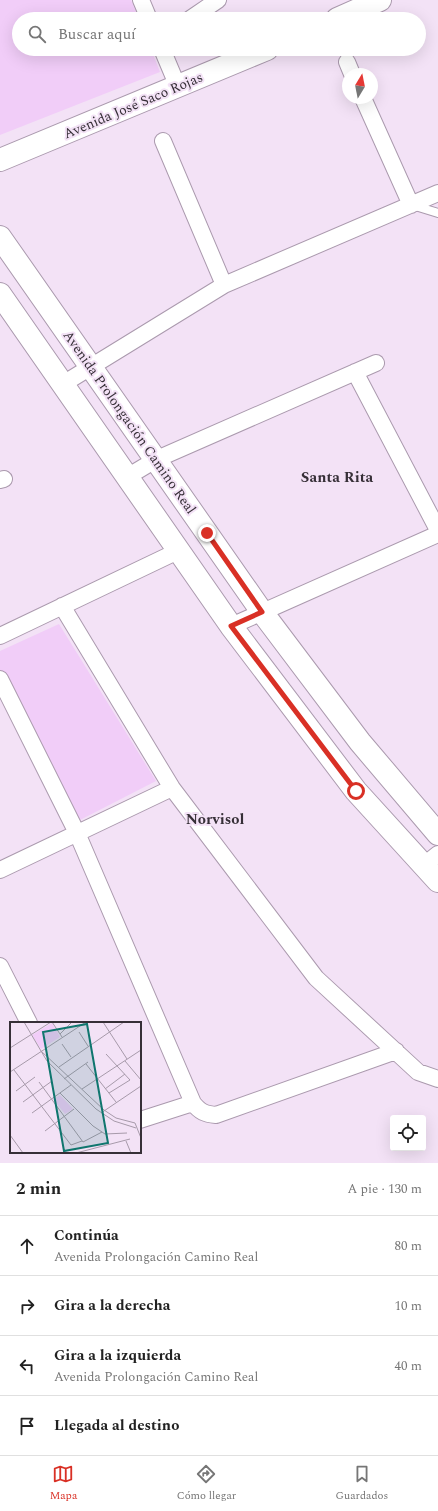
<!DOCTYPE html>
<html lang="es">
<meta charset="utf-8">
<style>
:root{--surface:#fff;--page:#f6f6f6;--text:#222;--muted:#767676;--line:#e0e0e0;--accent:#d93025}
body{margin:0;font-family:Spectral,serif;background:var(--page);color:var(--text)}
.controls{position:absolute;right:12px;bottom:12px;display:grid;overflow:hidden;border-radius:4px;box-shadow:0 4px 16px #0002}
.controls button{width:36px;height:36px;display:grid;place-items:center;padding:0;border:0;border-bottom:1px solid var(--line);background:var(--surface);color:var(--text);font:20px sans-serif}
.compass{position:absolute;left:342px;top:68px;width:36px;height:36px;border-radius:50%;background:var(--surface);box-shadow:0 4px 16px #0002;rotate:10deg}
.stop{position:absolute;width:12px;height:12px;margin:-9px;border:3px solid #d93025;border-radius:50%;background:#fff}
.stop.end{background:#d93025;border-color:#fff;box-shadow:0 1px 4px #0008}
.list{margin:0;padding:0;list-style:none}
h2{display:flex;justify-content:space-between;align-items:center;height:52px;margin:0;padding:0 16px;font-size:17px}
h2 small{font-size:13px;font-weight:400;color:var(--muted)}
.list li{display:grid;grid-template-columns:26px 1fr auto;gap:12px;align-items:center;box-sizing:border-box;height:60px;padding:0 16px;border-top:1px solid var(--line)}
.list b{display:block;font-size:15px;white-space:nowrap}
.list p{margin:0;font-size:13px;white-space:nowrap;color:var(--muted)}
.list em{font-size:13px;font-style:normal;color:var(--muted)}
.icon{flex:none;width:22px;height:22px;fill:none;stroke:currentColor;stroke-width:2;stroke-linecap:round;stroke-linejoin:round}
.map{position:relative;flex:none;width:438px;height:1163px;overflow:hidden}
.search{position:absolute;background:var(--surface);box-shadow:0 4px 16px #0002;left:12px;right:12px;top:12px;height:44px;display:flex;align-items:center;gap:10px;box-sizing:border-box;padding:0 14px;border-radius:22px;color:var(--muted);font-size:15px}
.sheet{height:292px;background:var(--surface)}
nav{display:flex;justify-content:space-around;align-items:center;box-sizing:border-box;height:56px;border-top:1px solid var(--line);background:var(--surface);font-size:11px;color:var(--muted)}
nav a{display:grid;justify-items:center;gap:2px}
nav .on{color:var(--accent)}
.map>svg:first-child{display:block}
.green{fill:#f1cdf8}
.lines{fill:none;stroke-linecap:round;stroke-linejoin:round}
.lane-casing{stroke:#ab9aae;stroke-width:10}
.street-casing{stroke:#ab9aae;stroke-width:18}
.secondary-casing{stroke:#ab9aae;stroke-width:24}
.lane{stroke:#fff;stroke-width:8}
.street{stroke:#fff;stroke-width:16}
.secondary{stroke:#fff;stroke-width:22}
.route{stroke:#d93025;stroke-width:5}
.labels{text-anchor:middle;stroke-width:4;stroke-linejoin:round;paint-order:stroke}
.street-label{font-size:14px;fill:#362f37;stroke:#f3e2f6}
.neighbourhood-label{font-size:15px;font-weight:bold;fill:#362f37;stroke:#f3e2f6}
.inset-road{fill:none;stroke:#a79aaa;stroke-width:1}
.view{fill:#0f766e;fill-opacity:0.15;stroke:#0f766e;stroke-width:2}
.inset-edge{fill:none;stroke:#362f37;stroke-width:2}
</style>
<div class="map">
<svg width="438" height="1163" viewBox="0 0 438 1163">
<rect width="100%" height="100%" fill="#f3e2f6"/>
<path class="green" d="M 0,0 L 131,0 L 139,19 L 19,19 L 19,49 L 151,49 L 160,72 L 0,135 Z
M 59,624 L 156,781 L 78,821 L 0,679 L 0,651 Z"/>
<g class="lines">
<defs>
<path id="lane" d="M 412,205 L 438,213"/>
<path id="street" d="M 141,0 L 149,19
M 190,19 L 218,0
M 162,49 L 178,87
M 347,62 L 352,74
M 363,98 L 411,205
M 163,141 L 224,285
M 355,372 L 438,530
M 63,384 L 224,285 L 438,193
M 127,477 L 157,459 L 376,363
M 0,480 L 4,479
M 62,606 L 172,788 L 316,978 L 418,1072 L 438,1079
M 231,626 L 438,534
M 0,636 L 178,551
M 0,679 L 77,833 L 193,1103 C 200,1112 205,1114 216,1115 L 396,1051
M 423,866 L 438,854
M 0,870 L 172,788
M 0,966 L 29,1023
M 140,1120 L 193,1103"/>
<path id="secondary" d="M 337,19 L 380,0
M 0,160 L 267,49
M 0,237 L 262,612 L 360,742 L 438,834
M 0,294 L 231,626 L 356,791 L 438,881"/>
</defs>
<use href="#lane" class="lane-casing"/>
<use href="#street" class="street-casing"/>
<use href="#secondary" class="secondary-casing"/>
<use href="#lane" class="lane"/>
<use href="#street" class="street"/>
<use href="#secondary" class="secondary"/>
</g>
<g class="lines">
<path class="route" d="M 207,533 L 262,612 L 231,626 L 356,791"/>
</g>
<g class="labels">
<g class="street-label">
<text transform="translate(133 105) rotate(-23)" y="5">Avenida José Saco Rojas</text>
<text transform="translate(130 422) rotate(55)" y="5">Avenida Prolongación Camino Real</text>
</g>
<g class="neighbourhood-label">
<text x="337" y="482">Santa Rita</text>
<text x="215" y="824">Norvisol</text>
</g>
</g>
<g transform="translate(10 1022)">
<rect width="131" height="131" fill="#f3e2f6"/>
<path d="M 42,1 L 50,15 L 31,27 L 22,13 ZM 50,73 L 63,87 L 55,92 L 43,77 Z" fill="#f1cdf8"/>
<path class="inset-road" d="M 14,0 L 31,29M 42,0 L 52,15M 93,0 L 117,37M 69,10 L 78,24M 50,12 L 62,0M 52,22 L 61,35M 0,26 L 41,0M 31,29 L 94,88 L 106,96 L 125,101 L 131,116M 31,29 L 37,39 L 86,87 L 104,99 L 126,106M 96,32 L 120,58 L 99,71M 115,39 L 131,58M 76,42 L 106,80M 49,45 L 114,0M 4,48 L 61,123 L 72,119M 0,50 L 76,0M 54,57 L 78,40M 29,60 L 73,120 L 92,110M 72,67 L 131,28M 95,67 L 115,52M 6,69 L 25,55M 50,71 L 83,104 L 95,112 L 117,111M 13,80 L 42,59M 22,91 L 61,63M 91,91 L 131,64M 35,109 L 64,87M 0,113 L 13,131M 116,119 L 121,131M 66,131 L 120,117"/>
<path class="view" d="M 77,2 L 98,121 L 54,129 L 33,10 Z"/>
<rect width="131" height="131" class="inset-edge"/>
</g>
</svg>
<div class="controls">
<button><svg class="icon" aria-label="locate" viewBox="0 0 24 24"><circle cx="12" cy="12" r="6"/><path d="M12 2v4M12 18v4M2 12h4M18 12h4"/></svg></button>
</div>
<svg class="compass" viewBox="-18 -18 36 36"><path d="M0-13l5 13h-10z" fill="#e53935"/><path d="M0 13l5-13h-10z" fill="#767676"/></svg>
<div class="stop" style="left:356px;top:791px"></div>
<div class="stop end" style="left:207px;top:533px"></div>
<div class="search"><svg class="icon" aria-label="search" viewBox="0 0 24 24"><circle cx="10" cy="10" r="6"/><path d="M15 15l6 6"/></svg>Buscar aquí</div>
</div>
<section class="sheet">
<h2>2 min<small>A pie · 130 m</small></h2>
<ul class="list">
<li><svg class="icon" aria-label="ahead" viewBox="0 0 24 24"><path d="M12 20V5M6 11l6-6 6 6"/></svg><div><b>Continúa</b><p>Avenida Prolongación Camino Real</p></div><em>80 m</em></li>
<li><svg class="icon" aria-label="right" viewBox="0 0 24 24"><path d="M7 20v-9h11M14 6l5 5-5 5"/></svg><div><b>Gira a la derecha</b></div><em>10 m</em></li>
<li><svg class="icon" aria-label="left" viewBox="0 0 24 24"><path d="M17 20v-9H6M10 6l-5 5 5 5"/></svg><div><b>Gira a la izquierda</b><p>Avenida Prolongación Camino Real</p></div><em>40 m</em></li>
<li><svg class="icon" aria-label="arrive" viewBox="0 0 24 24"><path d="M6 21V4h12l-3 4 3 4H6"/></svg><div><b>Llegada al destino</b></div></li>
</ul>
</section>
<nav>
<a class="on"><svg class="icon" aria-label="map" viewBox="0 0 24 24"><path d="M3 6l6-2 6 2 6-2v14l-6 2-6-2-6 2zM9 4v14M15 6v14"/></svg>Mapa</a>
<a><svg class="icon" aria-label="directions" viewBox="0 0 24 24"><path d="M12 3l9 9-9 9-9-9zM9 14v-3h6M13 9l2 2-2 2"/></svg>Cómo llegar</a>
<a><svg class="icon" aria-label="saved" viewBox="0 0 24 24"><path d="M7 4h10v16l-5-4-5 4z"/></svg>Guardados</a>
</nav>
